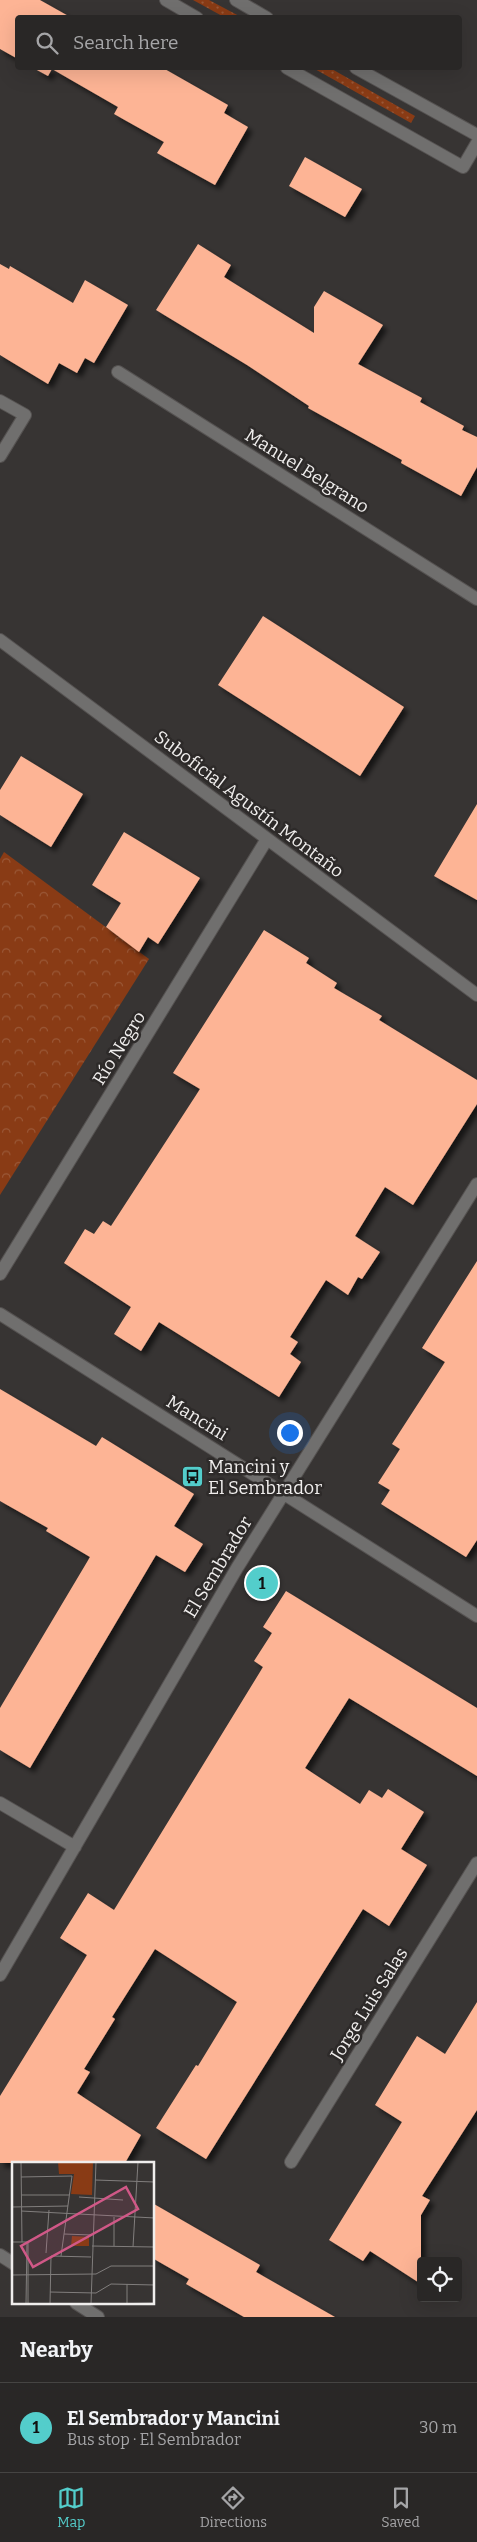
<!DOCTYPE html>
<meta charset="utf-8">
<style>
:root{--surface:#292726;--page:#353332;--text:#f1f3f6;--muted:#a5a5a7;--line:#454443;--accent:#53cdcb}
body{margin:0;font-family:Bitter,serif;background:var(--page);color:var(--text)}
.controls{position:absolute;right:15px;bottom:15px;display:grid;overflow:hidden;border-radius:5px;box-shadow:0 5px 20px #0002}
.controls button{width:45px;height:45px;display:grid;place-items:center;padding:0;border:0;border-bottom:1px solid var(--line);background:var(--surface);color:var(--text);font:25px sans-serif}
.you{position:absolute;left:289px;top:1432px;width:18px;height:18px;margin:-12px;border:4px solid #fff;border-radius:50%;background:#1a73e8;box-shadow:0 0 0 8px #1a73e833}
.badge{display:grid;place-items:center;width:32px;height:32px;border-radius:50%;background:var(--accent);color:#111;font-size:16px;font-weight:700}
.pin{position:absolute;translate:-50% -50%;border:2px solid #fff;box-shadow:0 1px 5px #0006}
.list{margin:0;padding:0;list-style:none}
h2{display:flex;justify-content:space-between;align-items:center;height:65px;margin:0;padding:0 20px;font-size:21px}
h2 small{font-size:16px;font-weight:400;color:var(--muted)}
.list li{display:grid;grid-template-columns:32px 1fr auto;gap:15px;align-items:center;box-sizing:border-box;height:90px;padding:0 20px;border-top:1px solid var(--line)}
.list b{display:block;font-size:19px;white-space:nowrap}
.list p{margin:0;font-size:16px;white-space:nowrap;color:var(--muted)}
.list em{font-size:16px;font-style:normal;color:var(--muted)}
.icon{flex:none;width:28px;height:28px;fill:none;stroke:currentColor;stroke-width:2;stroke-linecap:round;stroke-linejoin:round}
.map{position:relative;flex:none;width:477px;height:2317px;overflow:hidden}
.search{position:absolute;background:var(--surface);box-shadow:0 5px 20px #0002;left:15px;right:15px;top:15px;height:55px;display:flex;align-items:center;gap:12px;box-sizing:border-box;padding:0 18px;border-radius:5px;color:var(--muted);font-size:19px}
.sheet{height:155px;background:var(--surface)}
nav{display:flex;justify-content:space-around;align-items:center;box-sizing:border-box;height:70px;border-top:1px solid var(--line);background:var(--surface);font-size:14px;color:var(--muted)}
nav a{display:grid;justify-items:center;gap:2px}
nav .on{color:var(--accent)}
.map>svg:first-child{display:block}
.grass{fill:url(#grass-dots)}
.park{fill:url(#park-crowns)}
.building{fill:#fdb495;filter:url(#shadow)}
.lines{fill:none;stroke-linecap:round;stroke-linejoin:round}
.minor-casing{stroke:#555251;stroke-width:14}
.minor{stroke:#706f6e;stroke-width:12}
.labels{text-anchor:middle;stroke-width:5;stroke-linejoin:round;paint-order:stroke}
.street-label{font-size:18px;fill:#f0eeed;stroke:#2d2a29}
.poi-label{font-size:18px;fill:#f0eeed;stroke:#2d2a29;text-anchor:start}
.inset-road{fill:none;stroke:#817e7d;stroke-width:1}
.view{fill:#d05887;fill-opacity:0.15;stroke:#d05887;stroke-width:2.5}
.inset-edge{fill:none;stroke:#f0eeed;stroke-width:2.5}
</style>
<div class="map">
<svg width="477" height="2317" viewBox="0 0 477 2317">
<defs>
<pattern id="grass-dots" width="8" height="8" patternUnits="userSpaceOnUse" patternTransform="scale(1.25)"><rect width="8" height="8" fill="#893b15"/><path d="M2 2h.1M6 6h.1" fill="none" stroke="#9a5837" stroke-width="1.8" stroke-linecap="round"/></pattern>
<pattern id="park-crowns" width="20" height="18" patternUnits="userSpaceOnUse" patternTransform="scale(1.25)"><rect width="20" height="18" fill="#893b15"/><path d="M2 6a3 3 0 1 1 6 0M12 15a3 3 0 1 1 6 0" fill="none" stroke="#9a5837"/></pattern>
<filter id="shadow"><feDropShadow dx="4.5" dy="4.5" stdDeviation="2.5" flood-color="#0009"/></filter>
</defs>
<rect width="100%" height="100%" fill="#373433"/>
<path class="grass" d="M 193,0 L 209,0 L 241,17 L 224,17 Z
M 313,68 L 330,68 L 415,116 L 411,123 Z"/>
<path class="park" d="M 4,852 L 149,959 L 0,1195 L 0,859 Z"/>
<path class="building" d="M 0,0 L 40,0 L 72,18 L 18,18 L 18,59 L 0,49 Z
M 33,68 L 163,68 L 228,105 L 224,113 L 248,127 L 215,185 L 157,153 L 164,142 L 114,114 L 118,107 L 52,69 L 48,76 Z
M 305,157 L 362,189 L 345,217 L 289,186 Z
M 198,244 L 231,265 L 224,277 L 314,333 L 314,307 L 324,291 L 383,325 L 358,364 L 422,398 L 420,402 L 464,426 L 462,430 L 477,437 L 477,467 L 461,496 L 401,463 L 402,460 L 308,408 L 309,406 L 247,365 L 156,310 Z
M 0,264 L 9,269 L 10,266 L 73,303 L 85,280 L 128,305 L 94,363 L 85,358 L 77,373 L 59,363 L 48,384 L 0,355 Z
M 263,616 L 404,707 L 360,776 L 218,685 Z
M 21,756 L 83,794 L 51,847 L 0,815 L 0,790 Z
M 477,804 L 477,900 L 434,876 Z
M 124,832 L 200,878 L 158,944 L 148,937 L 139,952 L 106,927 L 121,903 L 92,885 Z
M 264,930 L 309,958 L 306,963 L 337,983 L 334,988 L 382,1016 L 379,1020 L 477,1080 L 477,1104 L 413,1205 L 385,1187 L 355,1236 L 380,1252 L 362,1279 L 358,1277 L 348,1295 L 326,1280 L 290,1337 L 298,1342 L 290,1354 L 301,1362 L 279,1397 L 159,1322 L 141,1351 L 114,1334 L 131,1307 L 64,1263 L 85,1229 L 94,1234 L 103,1221 L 111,1226 L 200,1089 L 173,1073 Z
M 477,1261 L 477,1540 L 466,1557 L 381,1504 L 390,1490 L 378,1483 L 400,1449 L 392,1444 L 445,1362 L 422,1348 Z
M 0,1389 L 96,1446 L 102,1437 L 194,1494 L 174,1526 L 203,1544 L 185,1572 L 156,1555 L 30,1768 L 0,1750 L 0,1708 L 90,1557 L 46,1531 L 48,1528 L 0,1501 Z
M 286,1591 L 477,1708 L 477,1776 L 349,1698 L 305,1768 L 360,1804 L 369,1790 L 382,1798 L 388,1789 L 424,1812 L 401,1849 L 427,1865 L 389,1926 L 363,1909 L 206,2159 L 156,2128 L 196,2065 L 198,2066 L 237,2002 L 155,1949 L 112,2017 L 115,2019 L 84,2069 L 90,2072 L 77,2093 L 141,2135 L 125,2163 L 0,2163 L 0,2096 L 87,1955 L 60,1938 L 88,1893 L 114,1910 L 263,1667 L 254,1661 L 272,1633 L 263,1627 Z
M 477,2002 L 477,2110 L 422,2196 L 430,2200 L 421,2215 L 421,2284 L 370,2251 L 363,2261 L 329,2240 L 402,2122 L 375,2105 L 417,2036 L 445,2054 Z
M 154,2204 L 260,2265 L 256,2272 L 335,2317 L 244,2317 L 186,2284 L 189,2279 L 154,2259 Z"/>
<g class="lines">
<defs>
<path id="minor" d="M 166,0 L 197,18
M 236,0 L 267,18
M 287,68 L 463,167 L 477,143
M 356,68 L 477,135
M 118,372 L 477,599
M 0,401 L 25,415 L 0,456
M 0,640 L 477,995
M 0,1274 L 267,839
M 0,1314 L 477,1616
M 0,1803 L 75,1847
M 0,1975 L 237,1568 L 477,1184
M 291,2162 L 477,1863
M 0,2255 L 14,2264
M 76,2303 L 98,2317"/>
</defs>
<use href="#minor" class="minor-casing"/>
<use href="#minor" class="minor"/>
</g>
<defs>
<symbol id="bus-square" viewBox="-11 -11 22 22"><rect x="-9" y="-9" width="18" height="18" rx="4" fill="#53cdcb" stroke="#2d2a29"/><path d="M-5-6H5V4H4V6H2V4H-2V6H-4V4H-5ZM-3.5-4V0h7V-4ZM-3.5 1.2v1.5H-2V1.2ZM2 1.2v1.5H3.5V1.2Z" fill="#111"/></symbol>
</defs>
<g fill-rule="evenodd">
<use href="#bus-square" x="180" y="1464" width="25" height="25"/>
</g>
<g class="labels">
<g class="street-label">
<text transform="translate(307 471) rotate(32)" y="6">Manuel Belgrano</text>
<text transform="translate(249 804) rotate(37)" y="6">Suboficial Agustín Montaño</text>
<text transform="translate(119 1048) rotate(-58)" y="6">Río Negro</text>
<text transform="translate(197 1418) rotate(32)" y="6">Mancini</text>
<text transform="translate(218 1567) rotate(-59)" y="6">El Sembrador</text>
<text transform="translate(369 2004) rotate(-58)" y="6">Jorge Luis Salas</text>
</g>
<g class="poi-label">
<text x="208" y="1473">Mancini y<tspan x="208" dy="21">El Sembrador</tspan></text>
</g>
</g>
<g transform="translate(12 2162)">
<rect width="142" height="142" fill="#373433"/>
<path d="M 46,0 L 81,0 L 80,33 L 59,32 L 62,12 L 47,12 ZM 60,74 L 77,75 L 77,84 L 59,84 Z" fill="#893b15"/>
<path class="inset-road" d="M 9,0 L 10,80M 9,15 L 60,14 L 49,94M 83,18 L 143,20M 9,33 L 57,33M 67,35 L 111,38M 0,45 L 56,44M 9,49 L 143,56M 52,72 L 80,73M 0,80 L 16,80 L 16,142M 80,84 L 143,85M 102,84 L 102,55M 121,85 L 126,0M 34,91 L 37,48M 0,113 L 84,112 L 99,104 L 143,104M 38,130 L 84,131 L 99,122 L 143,123M 115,141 L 115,122M 14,142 L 15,80M 38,142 L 39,94 L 79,95M 79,142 L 84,0M 96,142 L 143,141"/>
<path class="view" d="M 114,25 L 126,47 L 21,105 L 9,84 Z"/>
<rect width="142" height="142" class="inset-edge"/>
</g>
</svg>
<div class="controls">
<button><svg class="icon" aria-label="locate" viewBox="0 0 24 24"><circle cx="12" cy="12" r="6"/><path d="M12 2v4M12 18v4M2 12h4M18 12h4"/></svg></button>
</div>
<div class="you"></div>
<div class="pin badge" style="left:262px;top:1583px">1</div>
<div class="search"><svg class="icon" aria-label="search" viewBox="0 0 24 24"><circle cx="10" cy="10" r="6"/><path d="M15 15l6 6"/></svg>Search here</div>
</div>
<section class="sheet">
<h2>Nearby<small></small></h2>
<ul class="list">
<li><span class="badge">1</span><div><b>El Sembrador y Mancini</b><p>Bus stop · El Sembrador</p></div><em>30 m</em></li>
</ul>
</section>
<nav>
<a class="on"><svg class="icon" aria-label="map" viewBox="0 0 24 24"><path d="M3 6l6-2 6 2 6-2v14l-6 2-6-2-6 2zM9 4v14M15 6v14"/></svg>Map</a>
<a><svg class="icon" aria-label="directions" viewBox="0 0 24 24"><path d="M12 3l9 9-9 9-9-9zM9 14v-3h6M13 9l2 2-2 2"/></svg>Directions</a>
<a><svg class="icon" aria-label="saved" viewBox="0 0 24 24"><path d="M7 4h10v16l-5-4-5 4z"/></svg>Saved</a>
</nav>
